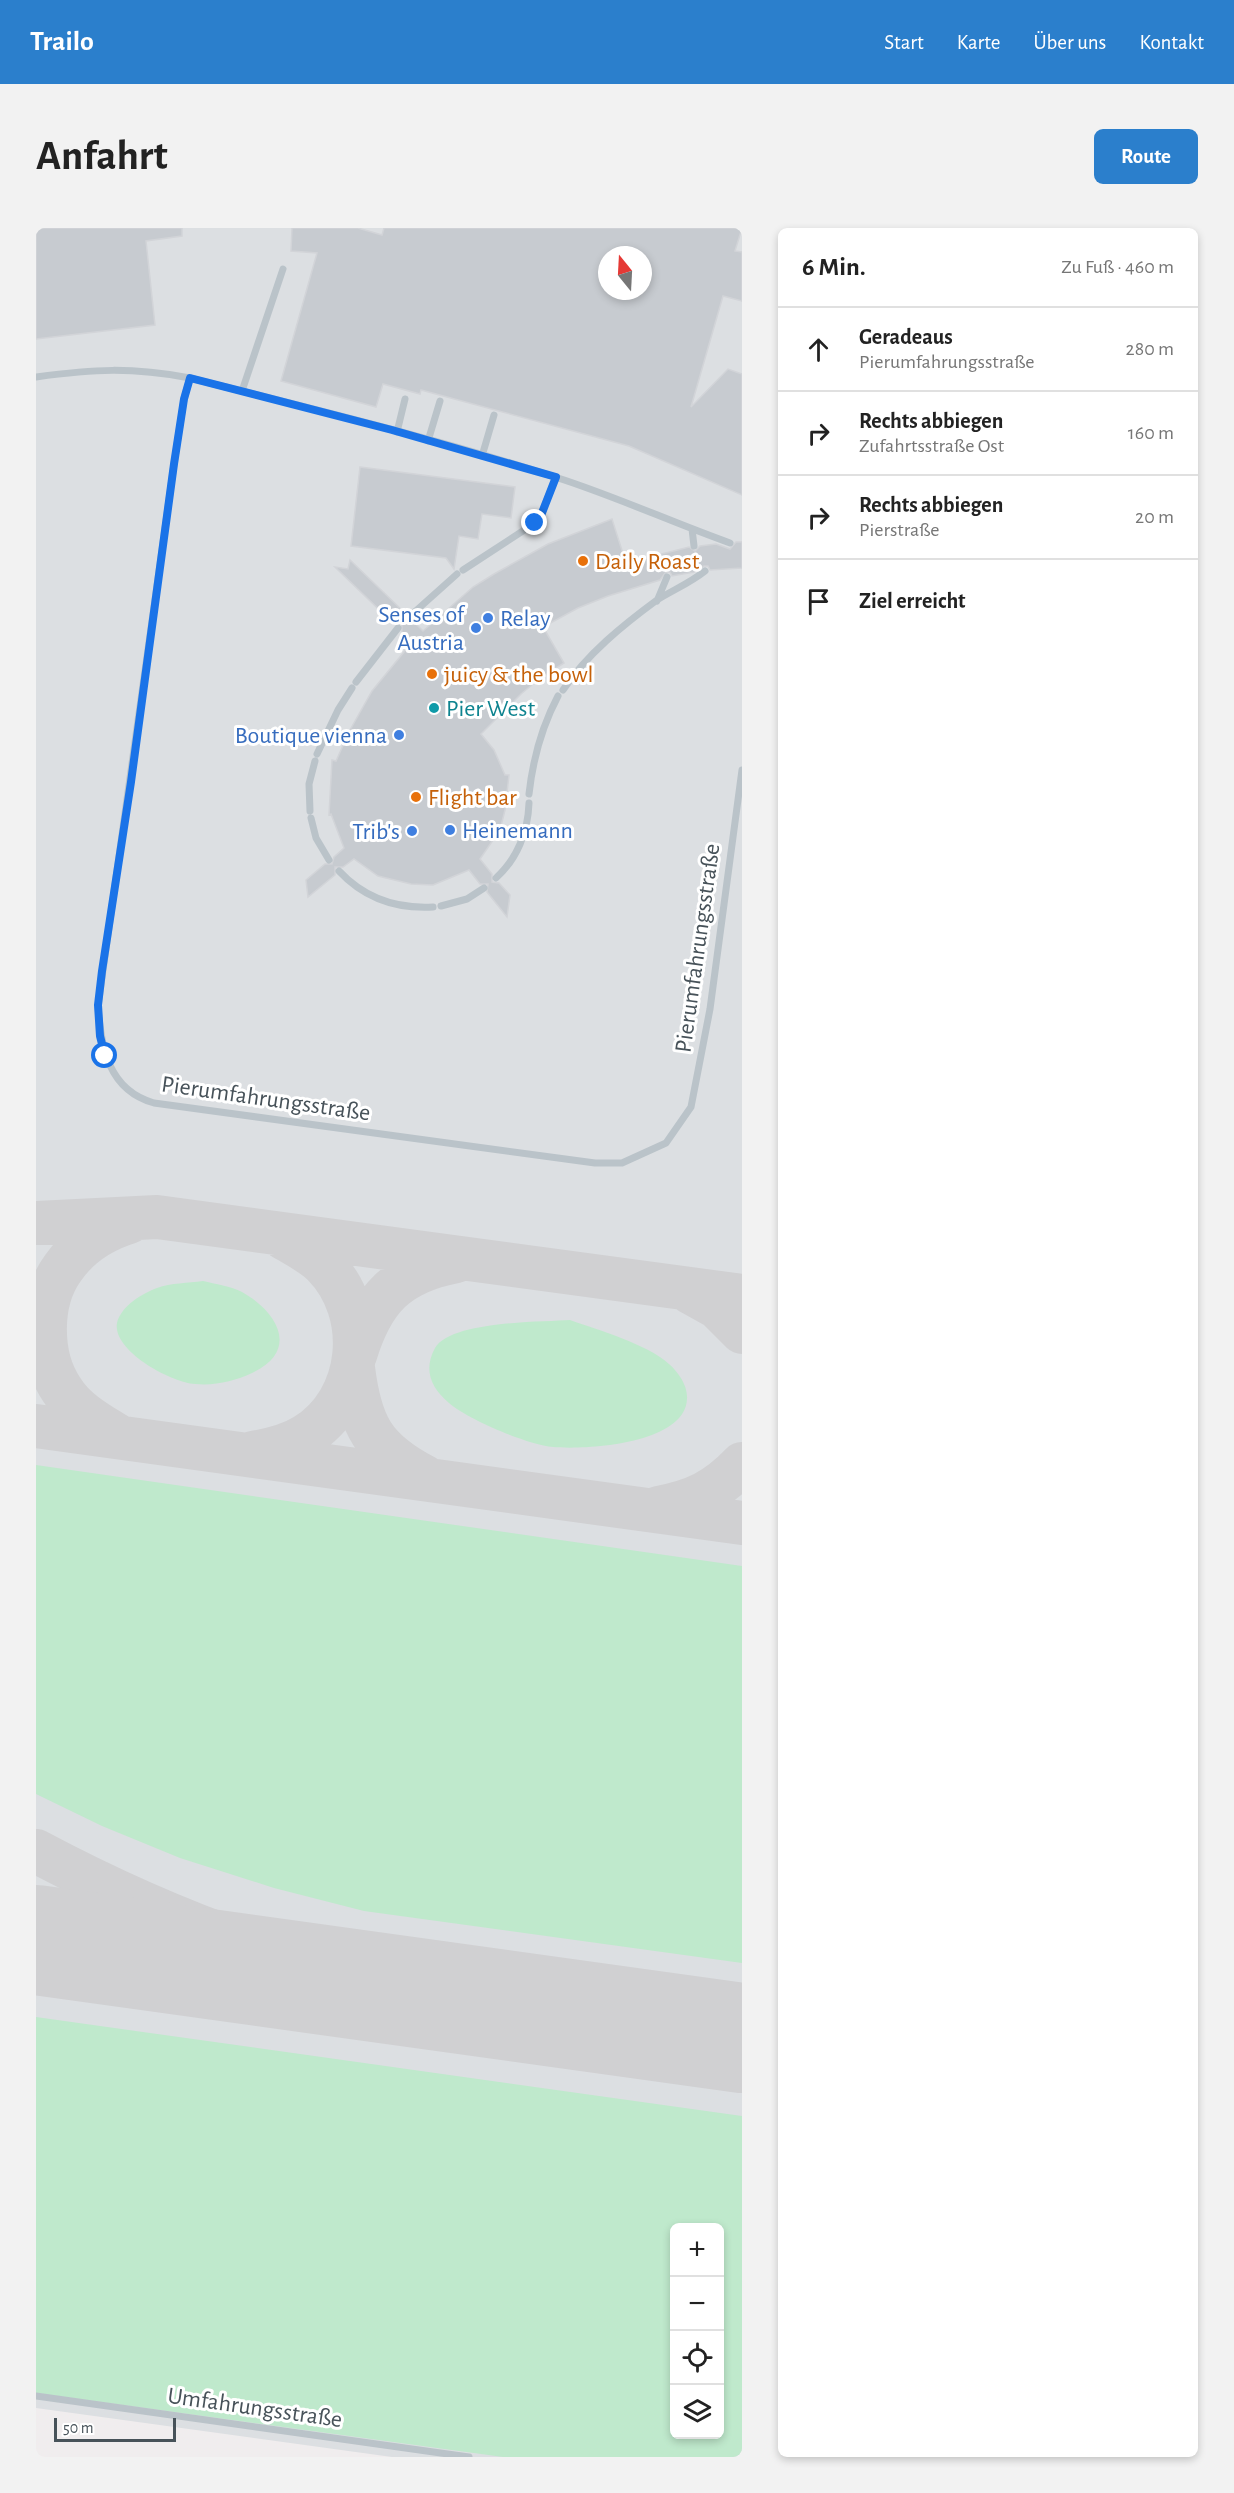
<!DOCTYPE html>
<html lang="de">
<meta charset="utf-8">
<style>
:root{--surface:#fff;--page:#f2f2f2;--text:#222;--muted:#767676;--line:#e0e0e0;--accent:#2b7fcc}
body{margin:0;font-family:"Alegreya Sans",sans-serif;background:var(--page);color:var(--text)}
.controls{position:absolute;right:18px;bottom:18px;display:grid;overflow:hidden;border-radius:9px;box-shadow:0 3px 9px #0003}
.controls button{width:54px;height:54px;display:grid;place-items:center;padding:0;border:0;border-bottom:2px solid var(--line);background:var(--surface);color:var(--text);font:30px sans-serif}
.compass{position:absolute;left:562px;top:18px;width:54px;height:54px;border-radius:50%;background:var(--surface);box-shadow:0 3px 9px #0003;rotate:342deg}
.scale{position:absolute;left:18px;bottom:15px;width:122px;box-sizing:border-box;padding-left:6px;border:3px solid #475259;border-top:0;font-size:16px;line-height:21px;white-space:nowrap;color:#475259;-webkit-text-stroke:4px #fff;paint-order:stroke}
.stop{position:absolute;width:18px;height:18px;margin:-14px;border:4px solid #1a73e8;border-radius:50%;background:#fff}
.stop.end{background:#1a73e8;border-color:#fff;box-shadow:0 2px 6px #0008}
.list{margin:0;padding:0;list-style:none}
h2{display:flex;justify-content:space-between;align-items:center;height:78px;margin:0;padding:0 24px;font-size:26px}
h2 small{font-size:20px;font-weight:400;color:var(--muted)}
.list li{display:grid;grid-template-columns:39px 1fr auto;gap:18px;align-items:center;box-sizing:border-box;height:84px;padding:0 24px;border-top:2px solid var(--line)}
.list b{display:block;font-size:22px;white-space:nowrap}
.list p{margin:0;font-size:20px;white-space:nowrap;color:var(--muted)}
.list em{font-size:20px;font-style:normal;color:var(--muted)}
.icon{flex:none;width:33px;height:33px;fill:none;stroke:currentColor;stroke-width:2;stroke-linecap:round;stroke-linejoin:round}
.map{position:relative;flex:none;width:706px;height:2229px;overflow:hidden;border-radius:9px}
header{display:flex;align-items:center;gap:36px;box-sizing:border-box;height:84px;padding:0 30px;background:var(--accent);color:#fff}
header strong{font-size:28px}
nav{display:flex;gap:33px;margin-inline-start:auto;font-size:21px}
.intro{display:flex;align-items:center;justify-content:space-between;box-sizing:border-box;height:144px;padding:0 36px}
h1{margin:0;font-size:42px}
.button{padding:15px 27px;border-radius:9px;background:var(--accent);color:#fff;font-size:21px;font-weight:700}
main{display:flex;gap:36px;padding:0 36px}
aside{flex:1;background:var(--surface);border-radius:9px;box-shadow:0 3px 9px #0003}
.map>svg:first-child{display:block}
.airport{fill:#dcdfe2;fill-rule:evenodd}
.green{fill:#bfe9cc;fill-rule:evenodd}
.lines{fill:none;stroke-linecap:round;stroke-linejoin:round}
.taxiway{stroke:#d0d0d2;stroke-width:44}
.runway{stroke:#d0d0d2;stroke-width:110}
.building{fill:#c7cbd0;stroke:#d2d4d8;stroke-width:1.5;fill-rule:evenodd}
.lane{stroke:#bac3c9;stroke-width:7}
.route{stroke:#1a73e8;stroke-width:8}
.food-dot{fill:#e8710a;stroke:#fff;stroke-width:2}
.shop-dot{fill:#3f7fe0;stroke:#fff;stroke-width:2}
.culture-dot{fill:#0f9aa8;stroke:#fff;stroke-width:2}
.labels{text-anchor:middle;stroke-width:6;stroke-linejoin:round;paint-order:stroke}
.food-label{font-size:24px;fill:#c56008;stroke:#fff;text-anchor:start}
.shop-label{font-size:24px;fill:#366cbe;stroke:#fff;text-anchor:end}
.culture-label{font-size:24px;fill:#0d838f;stroke:#fff;text-anchor:start}
.street-label{font-size:24px;fill:#475259;stroke:#fff}
</style>
<header>
<strong>Trailo</strong>
<nav><a>Start</a><a>Karte</a><a>Über uns</a><a>Kontakt</a></nav>
</header>
<div class="intro"><h1>Anfahrt</h1><a class="button">Route</a></div>
<main>
<div class="map">
<svg width="706" height="2229" viewBox="0 0 706 2229">
<rect width="100%" height="100%" fill="#f0edee"/>
<path class="airport" d="M 0,0 L 706,0 L 706,2229 L 356,2229 L 0,2180 ZM 571,27 L 607,27 L 607,63 L 571,63 ZM 638,2000 L 684,2000 L 684,2206 L 638,2206 Z"/>
<path class="green" d="M 167,1053 C 179,1056 195,1058 206,1064 C 242,1084 264,1123 216,1145 C 199,1153 179,1158 159,1156 C 136,1155 76,1123 81,1095 C 85,1078 107,1065 121,1060 C 135,1055 152,1055 167,1053 Z
M 534,1092 C 562,1102 611,1116 633,1136 C 643,1145 652,1158 651,1171 C 649,1216 550,1222 517,1219 C 490,1216 433,1192 413,1175 C 395,1160 387,1142 399,1120 C 415,1093 504,1094 534,1092 Z
M 0,1237 L 706,1338 L 706,1735 L 328,1683 L 238,1660 L 144,1630 L 66,1598 L 0,1566 Z
M 0,1789 L 706,1888 L 706,2229 L 467,2229 L 0,2165 ZM 638,2000 L 684,2000 L 684,2206 L 638,2206 Z"/>
<g class="lines">
<path class="taxiway" d="M 0,995 L 121,989 L 706,1068
M 654,1064 L 681,1079 L 706,1104
M 319,1127 C 336,1071 361,1044 420,1033
M 317,1140 C 324,1197 337,1222 389,1249
M 0,1198 L 706,1295
M 82,1208 C 61,1195 39,1183 26,1162 C 3,1128 3,1073 27,1040 C 43,1017 67,1002 93,994
M 217,1225 C 235,1222 253,1218 269,1208 C 328,1172 335,1085 288,1037 C 276,1025 261,1018 246,1009
M 622,1280 C 659,1273 680,1263 706,1236
M 0,1623 C 92,1672 189,1713 290,1741 C 331,1752 373,1760 414,1769
M 569,1791 L 706,1794"/>
<path class="runway" d="M 0,1712 L 706,1810"/>
</g>
<path class="building" d="M 0,0 L 146,0 L 146,8 L 110,13 L 119,97 L 0,111 Z
M 256,0 L 322,0 L 346,7 L 348,0 L 706,0 L 699,23 L 706,24 L 706,73 L 687,68 L 655,179 L 692,141 L 706,146 L 706,267 L 593,218 L 385,162 L 384,166 L 347,156 L 340,179 L 245,153 L 281,25 L 255,23 ZM 571,27 L 607,27 L 607,63 L 571,63 Z
M 324,239 L 479,259 L 475,290 L 446,286 L 442,311 L 423,308 L 418,341 L 410,330 L 315,318 Z
M 576,291 L 590,335 L 653,319 L 659,323 L 664,318 L 680,316 L 694,321 L 700,314 L 706,314 L 706,340 L 674,342 L 672,338 L 668,338 L 658,344 L 636,348 L 634,344 L 630,344 L 624,352 L 572,368 L 542,380 L 507,399 L 528,435 L 503,451 L 485,466 L 445,506 L 458,522 L 469,547 L 473,547 L 469,582 L 464,602 L 444,631 L 456,646 L 456,654 L 463,655 L 474,667 L 471,689 L 451,664 L 452,656 L 444,656 L 433,642 L 397,657 L 375,656 L 342,648 L 318,631 L 307,639 L 299,639 L 299,647 L 272,669 L 270,652 L 289,636 L 296,636 L 298,629 L 308,620 L 295,586 L 293,587 L 296,532 L 300,533 L 314,502 L 336,463 L 377,413 L 366,404 L 366,396 L 358,396 L 299,339 L 312,341 L 314,332 L 369,385 L 369,393 L 377,393 L 387,403 L 437,359 L 458,346 L 512,316 Z"/>
<g class="lines">
<path class="lane" d="M 0,149 C 58,141 95,139 154,150 C 276,181 399,210 519,249 C 579,268 635,294 694,315
M 154,150 L 148,171 L 138,236 L 62,778 C 65,819 72,862 118,875 L 559,935 L 586,935 L 630,915 L 655,879 L 674,781 L 706,542
M 206,163 L 247,41
M 361,204 L 369,171
M 392,213 L 404,173
M 446,228 L 458,187
M 656,301 L 658,318
M 427,342 L 499,295 L 504,289 L 520,249
M 621,373 L 631,349
M 373,389 L 421,346
M 320,454 L 362,400
M 527,462 C 551,426 587,397 621,372 C 637,362 654,355 669,343
M 281,526 L 302,482 L 316,460
M 493,566 C 497,530 505,500 522,468
M 274,583 L 273,556 L 279,533
M 275,590 L 280,610 L 293,632
M 303,643 C 329,671 360,681 397,679
M 460,650 C 481,631 492,604 493,575
M 405,678 L 431,671 L 448,660
M 0,2168 L 433,2229"/>
</g>
<g class="lines">
<path class="route" d="M 69,828 L 64,808 L 62,777 L 66,743 L 95,554 L 138,236 L 148,171 L 154,150 L 356,202 L 520,249 L 504,290 L 499,295"/>
</g>
<g class="food-dot">
<circle cx="547" cy="333" r="6"/>
<circle cx="396" cy="446" r="6"/>
<circle cx="380" cy="569" r="6"/>
</g>
<g class="shop-dot">
<circle cx="452" cy="390" r="6"/>
<circle cx="440" cy="400" r="6"/>
<circle cx="363" cy="507" r="6"/>
<circle cx="414" cy="602" r="6"/>
<circle cx="376" cy="603" r="6"/>
</g>
<circle class="culture-dot" cx="398" cy="480" r="6"/>
<g class="labels">
<g class="food-label">
<text x="559" y="341">Daily Roast</text>
<text x="408" y="454">juicy &amp; the bowl</text>
<text x="392" y="577">Flight bar</text>
</g>
<g class="shop-label">
<text x="428" y="394">Senses of<tspan x="428" dy="28">Austria</tspan></text>
<text x="464" y="398" text-anchor="start">Relay</text>
<text x="351" y="515">Boutique vienna</text>
<text x="426" y="610" text-anchor="start">Heinemann</text>
<text x="364" y="611">Trib's</text>
</g>
<g class="culture-label">
<text x="410" y="488">Pier West</text>
</g>
<g class="street-label">
<text transform="translate(661 720) rotate(-82)" y="8">Pierumfahrungsstraße</text>
<text transform="translate(230 870) rotate(8)" y="8">Pierumfahrungsstraße</text>
<text transform="translate(219 2179) rotate(8)" y="8">Umfahrungsstraße</text>
</g>
</g>
</svg>
<div class="controls">
<button>+</button>
<button>−</button>
<button><svg class="icon" aria-label="locate" viewBox="0 0 24 24"><circle cx="12" cy="12" r="6"/><path d="M12 2v4M12 18v4M2 12h4M18 12h4"/></svg></button>
<button><svg class="icon" aria-label="layers" viewBox="0 0 24 24"><path d="M12 4l9 5-9 5-9-5zM3 14l9 5 9-5"/></svg></button>
</div>
<svg class="compass" viewBox="-18 -18 36 36"><path d="M0-13l5 13h-10z" fill="#e53935"/><path d="M0 13l5-13h-10z" fill="#767676"/></svg>
<div class="scale">50 m</div>
<div class="stop" style="left:69px;top:828px"></div>
<div class="stop end" style="left:499px;top:295px"></div>
</div>
<aside>
<h2>6 Min.<small>Zu Fuß · 460 m</small></h2>
<ul class="list">
<li><svg class="icon" aria-label="ahead" viewBox="0 0 24 24"><path d="M12 20V5M6 11l6-6 6 6"/></svg><div><b>Geradeaus</b><p>Pierumfahrungsstraße</p></div><em>280 m</em></li>
<li><svg class="icon" aria-label="right" viewBox="0 0 24 24"><path d="M7 20v-9h11M14 6l5 5-5 5"/></svg><div><b>Rechts abbiegen</b><p>Zufahrtsstraße Ost</p></div><em>160 m</em></li>
<li><svg class="icon" aria-label="right" viewBox="0 0 24 24"><path d="M7 20v-9h11M14 6l5 5-5 5"/></svg><div><b>Rechts abbiegen</b><p>Pierstraße</p></div><em>20 m</em></li>
<li><svg class="icon" aria-label="arrive" viewBox="0 0 24 24"><path d="M6 21V4h12l-3 4 3 4H6"/></svg><div><b>Ziel erreicht</b></div></li>
</ul>
</aside>
</main>
